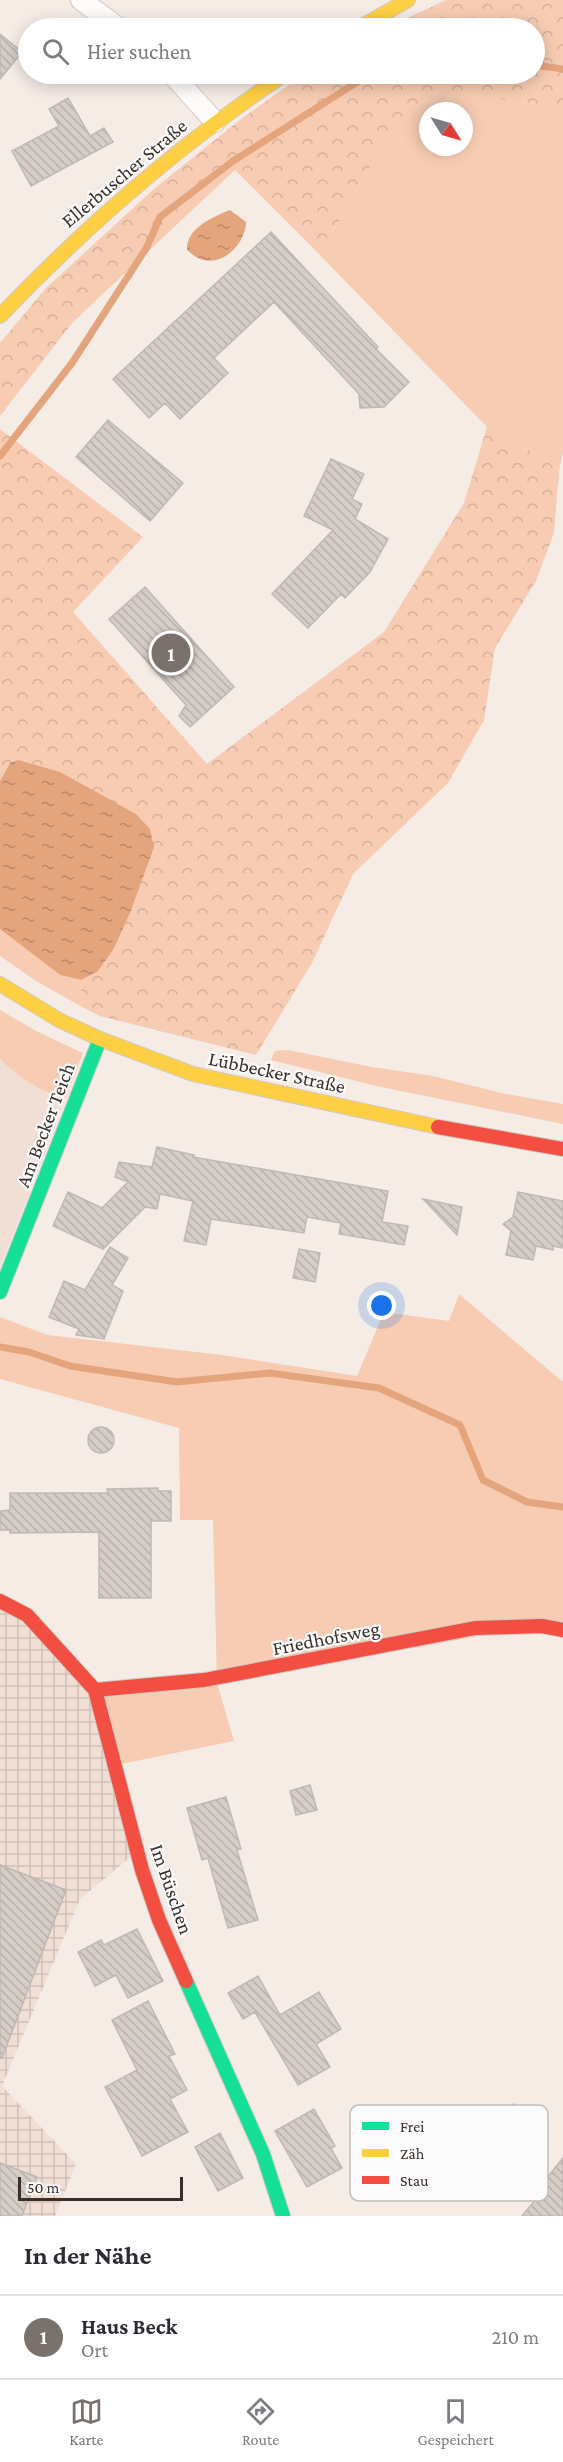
<!DOCTYPE html>
<html lang="de">
<meta charset="utf-8">
<style>
:root{--surface:#fff;--page:#f7f7f7;--text:#2b2b33;--muted:#7c7c81;--line:#e1e1e2;--accent:#7a716c}
body{margin:0;font-family:"Crimson Pro",serif;background:var(--page);color:var(--text)}
.compass{position:absolute;left:419px;top:102px;width:54px;height:54px;border-radius:50%;background:var(--surface);box-shadow:0 3px 15px #0003;rotate:127deg}
.scale{position:absolute;left:18px;bottom:15px;width:165px;box-sizing:border-box;padding-left:6px;border:3px solid #382f2a;border-top:0;font-size:16px;line-height:21px;white-space:nowrap;color:#382f2a;-webkit-text-stroke:4px #fbfbfb;paint-order:stroke}
.you{position:absolute;left:382px;top:1306px;width:21px;height:21px;margin:-15px;border:4px solid #fff;border-radius:50%;background:#1a73e8;box-shadow:0 0 0 9px #1a73e833}
.badge{display:grid;place-items:center;width:39px;height:39px;border-radius:50%;background:var(--accent);color:#fff;font-size:20px;font-weight:700}
.pin{position:absolute;translate:-50% -50%;border:3px solid #fff;box-shadow:0 2px 6px #0006}
.list{margin:0;padding:0;list-style:none}
h2{display:flex;justify-content:space-between;align-items:center;height:78px;margin:0;padding:0 24px;font-size:26px}
h2 small{font-size:20px;font-weight:400;color:var(--muted)}
.list li{display:grid;grid-template-columns:39px 1fr auto;gap:18px;align-items:center;box-sizing:border-box;height:84px;padding:0 24px;border-top:2px solid var(--line)}
.list b{display:block;font-size:22px;white-space:nowrap}
.list p{margin:0;font-size:20px;white-space:nowrap;color:var(--muted)}
.list em{font-size:20px;font-style:normal;color:var(--muted)}
.icon{flex:none;width:33px;height:33px;fill:none;stroke:currentColor;stroke-width:2;stroke-linecap:round;stroke-linejoin:round}
.map{position:relative;flex:none;width:563px;height:2216px;overflow:hidden}
.search{position:absolute;background:var(--surface);box-shadow:0 3px 15px #0003;left:18px;right:18px;top:18px;height:66px;display:flex;align-items:center;gap:15px;box-sizing:border-box;padding:0 21px;border-radius:33px;color:var(--muted);font-size:22px}
.sheet{height:162px;background:var(--surface)}
nav{display:flex;justify-content:space-around;align-items:center;box-sizing:border-box;height:84px;border-top:2px solid var(--line);background:var(--surface);font-size:16px;color:var(--muted)}
nav a{display:grid;justify-items:center;gap:3px}
nav .on{color:var(--accent)}
.map>svg:first-child{display:block}
.built{fill:#f1dfd5}
.industrial{fill:url(#industrial-grid)}
.green{fill:#f7ccb2;fill-rule:evenodd}
.forest{fill:url(#forest-crowns)}
.water{fill:url(#water-ripples)}
.lines{fill:none;stroke-linecap:round;stroke-linejoin:round}
.stream{stroke:#e4a57d;stroke-width:7}
.building{fill:url(#building-back-hatch);stroke:#c1b8b3;stroke-width:1.5}
.street-casing{stroke:#d2c9c4;stroke-width:22}
.fast-casing{stroke:#d2c9c4;stroke-width:16}
.slow-casing{stroke:#d2c9c4;stroke-width:16}
.jam-casing{stroke:#d2c9c4;stroke-width:16}
.street{stroke:#fefcfb;stroke-width:20}
.fast{stroke:#16e098;stroke-width:14}
.slow{stroke:#ffcf43;stroke-width:14}
.jam{stroke:#f24e42;stroke-width:14}
.labels{text-anchor:middle;stroke-width:4.5;stroke-linejoin:round;paint-order:stroke}
.street-label{font-size:20px;fill:#382f2a;stroke:#fbfbfb}
.key{fill:#fbfbfb;stroke:#c0bebc;stroke-width:1.5}
.key-label{font-size:16px;fill:#382f2a}
</style>
<div class="map">
<svg width="563" height="2216" viewBox="0 0 563 2216">
<defs>
<pattern id="industrial-grid" width="8" height="8" patternUnits="userSpaceOnUse" patternTransform="scale(1.5)"><rect width="8" height="8" fill="#f1dfd5"/><path d="M0 4h8M4 0v8" fill="none" stroke="#cfc0b7"/></pattern>
<pattern id="forest-crowns" width="20" height="18" patternUnits="userSpaceOnUse" patternTransform="scale(1.5)"><rect width="20" height="18" fill="#f7ccb2"/><path d="M2 6a3 3 0 1 1 6 0M12 15a3 3 0 1 1 6 0" fill="none" stroke="#d4b099"/></pattern>
<pattern id="water-ripples" width="26" height="14" patternUnits="userSpaceOnUse" patternTransform="scale(1.5)"><rect width="26" height="14" fill="#e4a57d"/><path d="M2 4q2-2 4 0t4 0M15 11q2-2 4 0t4 0" fill="none" stroke="#ba8767"/></pattern>
<pattern id="building-back-hatch" width="6" height="6" patternUnits="userSpaceOnUse" patternTransform="scale(1.5)"><rect width="6" height="6" fill="#d6cdc7"/><path d="M-1 5l2 2M0 0l6 6M5-1l2 2" fill="none" stroke="#b8b0ab"/></pattern>
</defs>
<rect width="100%" height="100%" fill="#f6ece6"/>
<path class="built" d="M 0,1059 L 32,1085 L 66,1098 L 0,1268 Z"/>
<path class="industrial" d="M 0,1596 L 100,1692 L 133,1855 L 80,1899 L 2,2086 L 76,2164 L 55,2216 L 0,2216 Z"/>
<path class="green" d="M 477,96 L 544,105 L 563,111 L 563,451 L 559,471 L 541,457 L 487,427 L 317,252 L 338,223 L 388,136 L 424,101 ZM 428,111 L 464,111 L 464,147 L 428,147 Z
M 0,929 L 60,975 L 81,980 L 82,1007 L 36,981 L 0,956 Z
M 0,1010 L 38,1032 L 83,1053 L 66,1098 C 41,1093 19,1077 0,1059 Z
M 288,1050 L 372,1067 L 433,1076 L 506,1094 L 563,1104 L 563,1124 L 381,1087 L 271,1060 L 275,1051 Z
M 459,1294 L 563,1382 L 563,1621 L 217,1683 L 234,1741 L 121,1764 L 100,1692 L 217,1682 L 213,1520 L 180,1520 L 179,1428 L 0,1379 L 0,1317 L 48,1335 L 222,1355 L 357,1376 L 384,1312 L 449,1321 Z"/>
<path class="forest" d="M 446,0 L 563,0 L 563,111 L 544,105 L 477,96 L 424,101 L 388,136 L 338,223 L 317,252 L 235,170 L 73,322 L 0,416 L 0,343 L 46,288 L 155,188 L 241,119 L 304,74 L 534,74 L 534,28 L 386,28 Z
M 487,427 L 541,457 L 559,471 L 554,533 L 536,581 L 495,648 L 484,720 L 448,783 L 353,874 L 312,963 L 256,1055 L 100,1016 L 82,1007 L 81,980 L 97,972 L 10,763 L 0,781 L 0,429 L 143,537 L 73,612 L 207,764 L 384,632 L 464,503 Z"/>
<path class="water" d="M 230,210 L 246,222 C 246,241 226,265 204,260 C 197,259 192,254 187,250 C 186,228 213,217 230,210 Z
M 18,760 L 60,772 L 136,814 L 150,829 L 154,847 L 130,913 L 113,950 L 97,972 L 81,980 L 60,975 L 0,929 L 0,781 L 10,763 Z"/>
<g class="lines">
<path class="stream" d="M 534,65 L 563,69
M 0,456 L 72,363 L 147,247 L 160,217 L 233,161 L 370,74
M 0,1347 L 29,1352 L 70,1366 L 177,1382 L 270,1373 L 379,1388 L 460,1425 L 483,1480 L 527,1502 L 563,1507"/>
</g>
<path class="building" d="M 0,34 L 22,52 L 0,79 Z
M 68,98 L 90,136 L 104,128 L 113,142 L 31,186 L 12,151 L 59,126 L 49,109 Z
M 271,232 L 378,347 L 376,349 L 409,382 L 384,407 L 360,408 L 359,394 L 274,302 L 214,358 L 228,373 L 180,419 L 165,403 L 149,418 L 113,379 Z
M 108,420 L 183,483 L 150,521 L 76,457 Z
M 331,459 L 364,474 L 352,499 L 362,504 L 355,519 L 388,539 L 370,572 L 345,598 L 341,594 L 308,628 L 272,594 L 333,530 L 304,516 Z
M 145,587 L 234,687 L 190,727 L 179,716 L 186,705 L 109,619 Z
M 157,1147 L 194,1155 L 193,1157 L 388,1191 L 382,1222 L 408,1226 L 404,1245 L 339,1234 L 341,1223 L 307,1217 L 304,1233 L 211,1219 L 206,1245 L 184,1241 L 193,1201 L 160,1194 L 157,1209 L 145,1207 L 103,1249 L 53,1226 L 68,1192 L 102,1208 L 128,1182 L 115,1177 L 119,1162 L 152,1167 Z
M 518,1192 L 563,1201 L 563,1248 L 553,1246 L 553,1250 L 536,1246 L 533,1260 L 506,1255 L 511,1231 L 503,1224 L 513,1217 Z
M 423,1199 L 462,1207 L 457,1235 Z
M 110,1247 L 128,1258 L 112,1285 L 123,1291 L 104,1339 L 76,1335 L 79,1329 L 49,1317 L 64,1281 L 85,1290 Z
M 299,1249 L 320,1253 L 315,1282 L 293,1278 Z
M88 1440a13 13 0 1 1 26 0a13 13 0 1 1-26 0Z
M 158,1488 L 158,1491 L 171,1491 L 171,1521 L 151,1521 L 151,1598 L 99,1598 L 99,1532 L 10,1533 L 10,1530 L 0,1530 L 0,1511 L 10,1510 L 10,1493 L 108,1493 L 107,1489 Z
M 310,1785 L 317,1810 L 296,1815 L 290,1791 Z
M 226,1797 L 241,1849 L 237,1850 L 258,1920 L 228,1928 L 208,1858 L 202,1860 L 187,1808 Z
M 0,1865 L 66,1890 L 2,2058 L 0,2057 Z
M 137,1929 L 163,1981 L 128,1998 L 116,1975 L 95,1986 L 78,1952 L 101,1940 L 104,1945 Z
M 258,1976 L 280,2015 L 319,1992 L 341,2029 L 316,2044 L 330,2067 L 298,2085 L 255,2012 L 243,2019 L 228,1993 Z
M 148,2001 L 175,2054 L 169,2056 L 187,2090 L 170,2099 L 188,2132 L 142,2156 L 105,2087 L 137,2070 L 112,2020 Z
M 514,2104 L 544,2137 L 529,2150 L 523,2143 L 501,2162 L 489,2148 L 511,2128 L 499,2115 Z
M 314,2109 L 335,2146 L 331,2148 L 342,2168 L 307,2187 L 275,2131 Z
M 220,2133 L 243,2178 L 218,2191 L 195,2147 Z
M 563,2158 L 563,2216 L 522,2216 L 546,2187 L 542,2184 Z
M 0,2163 L 37,2177 L 22,2216 L 0,2216 Z"/>
<g class="lines">
<defs>
<path id="street" d="M 81,0 L 119,28
M 172,74 L 215,122"/>
<path id="fast" d="M 0,1292 L 100,1039
M 186,1981 L 263,2154 L 283,2216"/>
<path id="slow" d="M 359,28 L 408,0
M 0,316 C 87,225 180,144 285,74
M 0,984 L 59,1020 L 100,1039 L 193,1074 L 438,1127"/>
<path id="jam" d="M 438,1127 L 563,1149
M 0,1601 L 27,1615 L 95,1690 L 142,1870 L 159,1920 L 186,1981
M 95,1690 L 204,1680 L 475,1628 L 542,1626 L 563,1630"/>
</defs>
<use href="#street" class="street-casing"/>
<use href="#fast" class="fast-casing"/>
<use href="#slow" class="slow-casing"/>
<use href="#jam" class="jam-casing"/>
<use href="#street" class="street"/>
<use href="#fast" class="fast"/>
<use href="#slow" class="slow"/>
<use href="#jam" class="jam"/>
</g>
<g class="labels">
<g class="street-label">
<text transform="translate(124 173) rotate(-40)" y="7">Ellerbuscher Straße</text>
<text transform="translate(277 1072) rotate(12)" y="7">Lübbecker Straße</text>
<text transform="translate(45 1125) rotate(-69)" y="7">Am Becker Teich</text>
<text transform="translate(326 1638) rotate(-11)" y="7">Friedhofsweg</text>
<text transform="translate(172 1889) rotate(71)" y="7">Im Büschen</text>
</g>
</g>
<rect x="350" y="2105" width="198" height="96" rx="9" class="key"/>
<rect x="362" y="2122" width="27" height="8" fill="#16e098"/>
<rect x="362" y="2149" width="27" height="8" fill="#ffcf43"/>
<rect x="362" y="2176" width="27" height="8" fill="#f24e42"/>
<g class="key-label">
<text x="400" y="2132">Frei</text>
<text x="400" y="2159">Zäh</text>
<text x="400" y="2186">Stau</text>
</g>
</svg>
<svg class="compass" viewBox="-18 -18 36 36"><path d="M0-13l5 13h-10z" fill="#e53935"/><path d="M0 13l5-13h-10z" fill="#7c7c81"/></svg>
<div class="scale">50 m</div>
<div class="you"></div>
<div class="pin badge" style="left:171px;top:653px">1</div>
<div class="search"><svg class="icon" aria-label="search" viewBox="0 0 24 24"><circle cx="10" cy="10" r="6"/><path d="M15 15l6 6"/></svg>Hier suchen</div>
</div>
<section class="sheet">
<h2>In der Nähe<small></small></h2>
<ul class="list">
<li><span class="badge">1</span><div><b>Haus Beck</b><p>Ort</p></div><em>210 m</em></li>
</ul>
</section>
<nav>
<a class="on"><svg class="icon" aria-label="map" viewBox="0 0 24 24"><path d="M3 6l6-2 6 2 6-2v14l-6 2-6-2-6 2zM9 4v14M15 6v14"/></svg>Karte</a>
<a><svg class="icon" aria-label="directions" viewBox="0 0 24 24"><path d="M12 3l9 9-9 9-9-9zM9 14v-3h6M13 9l2 2-2 2"/></svg>Route</a>
<a><svg class="icon" aria-label="saved" viewBox="0 0 24 24"><path d="M7 4h10v16l-5-4-5 4z"/></svg>Gespeichert</a>
</nav>
